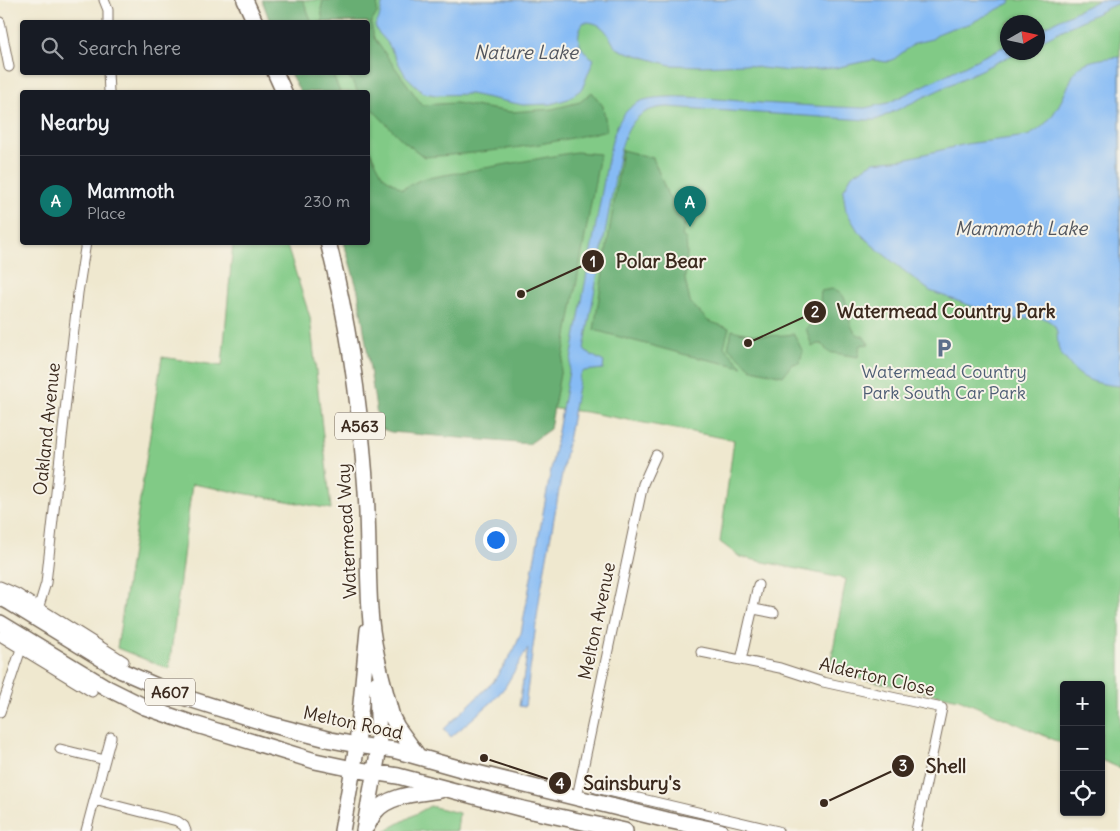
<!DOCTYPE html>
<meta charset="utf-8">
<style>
:root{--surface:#171b24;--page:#242831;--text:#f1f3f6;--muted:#9ea1a6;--line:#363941;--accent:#0f766e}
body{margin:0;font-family:Delius,sans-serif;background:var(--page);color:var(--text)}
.controls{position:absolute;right:15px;bottom:15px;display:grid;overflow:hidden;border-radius:5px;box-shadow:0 1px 4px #0004}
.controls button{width:45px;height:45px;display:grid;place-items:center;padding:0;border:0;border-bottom:1px solid var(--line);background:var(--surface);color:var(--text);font:25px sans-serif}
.compass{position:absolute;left:1000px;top:15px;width:45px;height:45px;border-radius:50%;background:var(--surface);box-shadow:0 1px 4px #0004;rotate:81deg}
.you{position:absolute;left:495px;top:539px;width:18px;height:18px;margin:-12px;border:4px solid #fff;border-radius:50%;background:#1a73e8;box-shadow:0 0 0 8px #1a73e833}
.badge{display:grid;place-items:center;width:32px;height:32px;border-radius:50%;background:var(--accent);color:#fff;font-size:16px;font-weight:700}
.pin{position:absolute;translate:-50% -41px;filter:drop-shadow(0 1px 2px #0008)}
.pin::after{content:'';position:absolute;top:26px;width:18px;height:15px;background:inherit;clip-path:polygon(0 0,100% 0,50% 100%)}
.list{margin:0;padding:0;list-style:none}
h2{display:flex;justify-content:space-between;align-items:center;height:65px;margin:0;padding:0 20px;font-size:21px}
h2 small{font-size:16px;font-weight:400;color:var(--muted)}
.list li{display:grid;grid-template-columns:32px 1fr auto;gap:15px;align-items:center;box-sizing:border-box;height:90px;padding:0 20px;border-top:1px solid var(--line)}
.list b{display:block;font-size:19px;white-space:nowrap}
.list p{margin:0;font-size:16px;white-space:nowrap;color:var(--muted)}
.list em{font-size:16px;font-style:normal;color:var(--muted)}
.icon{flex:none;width:28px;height:28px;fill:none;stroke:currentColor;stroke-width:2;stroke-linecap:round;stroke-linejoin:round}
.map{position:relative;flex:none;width:1120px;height:831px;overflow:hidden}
.search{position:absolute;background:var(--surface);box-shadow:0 1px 4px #0004;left:20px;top:20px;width:350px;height:55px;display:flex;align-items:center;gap:12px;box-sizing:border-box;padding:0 18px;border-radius:5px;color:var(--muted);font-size:19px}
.panel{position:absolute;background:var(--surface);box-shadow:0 1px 4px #0004;left:20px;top:90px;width:350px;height:155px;border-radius:5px}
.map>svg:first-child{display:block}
.green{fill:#81ca86;stroke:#5e7a52;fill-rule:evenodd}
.forest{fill:#68ae73;stroke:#526c48}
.water{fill:#86bbf5;stroke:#60728a}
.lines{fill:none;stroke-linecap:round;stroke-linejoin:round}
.minor-casing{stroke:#7a6c5c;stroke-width:11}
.primary-casing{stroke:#7a6c5c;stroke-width:18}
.trunk-casing{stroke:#7a6c5c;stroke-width:18}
.minor{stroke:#fff;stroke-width:9}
.primary{stroke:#fff;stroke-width:15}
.trunk{stroke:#fff;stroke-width:15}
.labels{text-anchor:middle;stroke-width:4;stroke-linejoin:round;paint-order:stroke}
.shield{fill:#f7f3e8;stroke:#73665b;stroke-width:1}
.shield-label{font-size:16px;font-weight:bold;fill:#3b2a1e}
.service-label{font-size:18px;fill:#4e5e75;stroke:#f7f3e8}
.street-label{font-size:18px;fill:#3b2a1e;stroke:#f7f3e8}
.water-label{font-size:19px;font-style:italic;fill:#52565e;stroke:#f7f3e8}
.leader{fill:none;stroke:#3b2a1e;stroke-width:2}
.callout-dot{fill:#3b2a1e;stroke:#f7f3e8;stroke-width:2}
.mark-label{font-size:15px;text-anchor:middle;font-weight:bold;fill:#fff}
.callout-label{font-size:19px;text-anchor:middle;font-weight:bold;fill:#3b2a1e;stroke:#f7f3e8;stroke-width:4;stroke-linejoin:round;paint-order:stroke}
</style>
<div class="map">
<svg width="1120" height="831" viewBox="0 0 1120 831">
<rect width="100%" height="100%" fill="#f7f3e8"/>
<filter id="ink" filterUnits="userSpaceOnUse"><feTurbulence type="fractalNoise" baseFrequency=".02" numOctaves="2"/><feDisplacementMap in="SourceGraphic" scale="10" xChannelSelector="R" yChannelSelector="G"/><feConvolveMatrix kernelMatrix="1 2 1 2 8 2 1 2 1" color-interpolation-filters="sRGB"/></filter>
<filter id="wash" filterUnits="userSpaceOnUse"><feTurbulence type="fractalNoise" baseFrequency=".0096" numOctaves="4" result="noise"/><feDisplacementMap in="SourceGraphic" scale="20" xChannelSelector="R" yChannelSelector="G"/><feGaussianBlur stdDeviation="1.12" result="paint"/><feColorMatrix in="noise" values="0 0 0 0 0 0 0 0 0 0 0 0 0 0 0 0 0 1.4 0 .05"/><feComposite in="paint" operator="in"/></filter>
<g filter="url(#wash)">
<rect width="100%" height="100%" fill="#efe8cf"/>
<path class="green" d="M 273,0 L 1120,0 L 1120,768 L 1101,760 L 1101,685 L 1064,685 L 1064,744 L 959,699 L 829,672 L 846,579 L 740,557 L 720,542 L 734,440 L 586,412 L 434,396 L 368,242 L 368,92 L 311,92 L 302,73 L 368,72 L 368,22 L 282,22 ZM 1008,22 L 1038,22 L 1038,52 L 1008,52 Z
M 233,243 L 286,243 L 310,317 L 331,509 L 192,484 L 169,669 L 117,648 L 162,357 L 222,366 Z
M 430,806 L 459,813 L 457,831 L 385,831 Z"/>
<path class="forest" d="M 262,0 L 303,0 L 312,22 L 270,22 Z
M 323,0 L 378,0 L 377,13 L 371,23 L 374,38 L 422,105 L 455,103 L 511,112 L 552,109 L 580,102 L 592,92 L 603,106 L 607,130 C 547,145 486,153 424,157 L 401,139 L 368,105 L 368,92 L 358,92 L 347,73 L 368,72 L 368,22 L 323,22 L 321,9 Z
M 290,73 L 332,73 L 340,92 L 300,92 Z
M 368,147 L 383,176 L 402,189 L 422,179 L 576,152 L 600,154 L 550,429 L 529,444 L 391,432 L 379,428 L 358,291 L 344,243 L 368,242 Z
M 622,150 L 653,158 L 669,198 L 682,207 L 685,214 L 686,220 L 682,236 L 686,239 L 687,252 L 685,279 L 690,302 L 708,321 L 729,328 L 724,347 L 743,367 L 690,356 L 594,330 Z
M 832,289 C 856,292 841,333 863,336 L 869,344 L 860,345 L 858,357 L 828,352 L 822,344 L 817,344 L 812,347 L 806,328 C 828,316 818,308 821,291 Z
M 732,330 C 753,336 772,337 794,334 L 803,352 L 799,363 L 792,364 L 783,376 L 752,369 L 728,347 Z"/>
<path class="water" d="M 383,0 L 1011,0 L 1010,3 L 969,24 L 950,29 L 940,33 L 932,39 L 915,43 L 894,59 L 886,62 L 874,60 L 862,62 L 835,68 L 790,71 L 761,68 L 743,64 L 702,66 L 670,65 L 623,51 L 615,47 C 607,32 603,22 584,22 C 573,36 580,51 594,59 L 582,89 L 568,99 L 551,104 L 523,105 L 470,94 L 436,95 L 424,93 L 405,75 L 387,42 L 377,31 L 375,25 L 379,19 Z
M 1099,0 L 1120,0 L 1120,2 L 1038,42 L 1038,30 Z
M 1007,45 L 1008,52 L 1016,53 L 876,120 L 866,120 L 668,107 C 636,108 626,127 619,156 L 584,349 L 586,352 L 604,362 L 603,369 L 584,371 L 580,375 L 540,595 L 525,707 L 519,706 L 528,648 L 505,687 L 493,701 L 451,737 L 444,729 L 493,682 L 514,650 L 521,633 L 607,164 C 612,141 615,114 639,102 C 660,91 734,101 761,103 C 795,105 830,107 865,108 L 888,103 Z
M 1120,57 L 1120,386 C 1097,384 1081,381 1067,361 C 1065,358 1061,355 1060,352 C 1054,338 1063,327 1045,319 C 1033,314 1020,322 1007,319 L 930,291 L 913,278 L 871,244 L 858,231 L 846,211 L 843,191 L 852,175 L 874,162 L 904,159 L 966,144 L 1027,136 C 1049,127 1060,105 1069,84 C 1072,78 1074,71 1079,67 C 1090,59 1107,58 1120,57 Z"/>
</g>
<g filter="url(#ink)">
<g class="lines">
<defs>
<path id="minor" d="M 104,0 L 108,10 L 108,22
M 0,22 L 9,67
M 108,72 L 109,92
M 0,586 L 16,593 L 124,661
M 754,609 L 774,613
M 35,619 L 46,583 L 78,293 L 86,242
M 0,636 L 92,692
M 701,652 L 780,668 L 823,682 L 942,708 L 916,831
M 741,660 L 758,585
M 0,712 L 23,643
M 60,749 L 105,760
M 596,788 L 778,831
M 577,797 L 643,484 L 656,455
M 94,800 L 177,821 L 184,826 L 186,831
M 86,831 L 111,737"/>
<path id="primary" d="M 0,597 L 11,603 L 122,671 L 177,695 L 269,724 L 331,740 L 357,745
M 0,623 L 107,688 L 145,707 L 194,724 L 315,761 L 353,769"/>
<path id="trunk" d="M 245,0 L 255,22
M 275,72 L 284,92
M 328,242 C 348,320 359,398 365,478 C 369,522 367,566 370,610 C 372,646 383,683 392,717 L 397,727 L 418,756
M 357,745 L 394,750 L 465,770 L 667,820 L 720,831
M 353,769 L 398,776 L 523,809 L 625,831
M 367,826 C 370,821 372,816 375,812 C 389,794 420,794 441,790
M 342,831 L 357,745 L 368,630
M 364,831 L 379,748 L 377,683"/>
</defs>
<use href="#minor" class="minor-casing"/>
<use href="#primary" class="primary-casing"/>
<use href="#trunk" class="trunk-casing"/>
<use href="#minor" class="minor"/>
<use href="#primary" class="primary"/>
<use href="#trunk" class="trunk"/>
</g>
</g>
<defs>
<symbol id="parking-bare" viewBox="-9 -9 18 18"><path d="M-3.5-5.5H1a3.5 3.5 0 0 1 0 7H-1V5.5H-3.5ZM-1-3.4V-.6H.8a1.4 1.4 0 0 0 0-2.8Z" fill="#5c6f8a" stroke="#f7f3e8" stroke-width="2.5" paint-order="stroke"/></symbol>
</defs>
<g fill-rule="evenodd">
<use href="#parking-bare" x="930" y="334" width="28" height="28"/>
</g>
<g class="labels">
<g class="shield">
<rect x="335" y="412.5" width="50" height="27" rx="4"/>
<rect x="145" y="678.5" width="50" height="27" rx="4"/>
</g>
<g class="shield-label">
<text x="360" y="432">A563</text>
<text x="170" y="698">A607</text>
</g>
<g class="service-label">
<text x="944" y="378">Watermead Country<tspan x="944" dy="21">Park South Car Park</tspan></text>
</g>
<g class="street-label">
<text transform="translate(47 429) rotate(-84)" y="6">Oakland Avenue</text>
<text transform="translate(347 531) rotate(-93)" y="6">Watermead Way</text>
<text transform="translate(597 621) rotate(-78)" y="6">Melton Avenue</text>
<text transform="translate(877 677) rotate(13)" y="6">Alderton Close</text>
<text transform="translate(353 723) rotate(12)" y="6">Melton Road</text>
</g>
<g class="water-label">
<text x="526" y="59">Nature Lake</text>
<text x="1021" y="235">Mammoth Lake</text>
</g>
</g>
<path class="leader" d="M521 294L593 261M748 343L815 312M824 803L903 766M484 758L560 783"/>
<g class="callout-dot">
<circle cx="521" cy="294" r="5"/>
<circle cx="748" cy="343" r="5"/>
<circle cx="824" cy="803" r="5"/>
<circle cx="484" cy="758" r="5"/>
<circle cx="593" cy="261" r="12"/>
<circle cx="815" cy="312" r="12"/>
<circle cx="903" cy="766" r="12"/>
<circle cx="560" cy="783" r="12"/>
</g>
<g class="mark-label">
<text x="593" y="267">1</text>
<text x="815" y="317">2</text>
<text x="903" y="771">3</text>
<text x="560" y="789">4</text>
</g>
<g class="callout-label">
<text x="661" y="268">Polar Bear</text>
<text x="946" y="318">Watermead Country Park</text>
<text x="946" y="773">Shell</text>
<text x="632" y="790">Sainsbury's</text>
</g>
</svg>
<div class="controls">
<button>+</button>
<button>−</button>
<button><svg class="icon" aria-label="locate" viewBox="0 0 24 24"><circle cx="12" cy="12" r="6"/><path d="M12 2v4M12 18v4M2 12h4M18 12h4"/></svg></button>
</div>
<svg class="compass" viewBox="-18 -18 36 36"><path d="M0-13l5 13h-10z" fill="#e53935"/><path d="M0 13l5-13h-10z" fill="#9ea1a6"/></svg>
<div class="you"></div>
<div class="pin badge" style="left:690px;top:227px">A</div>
<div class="search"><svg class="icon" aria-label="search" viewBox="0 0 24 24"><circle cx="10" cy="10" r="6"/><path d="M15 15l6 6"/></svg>Search here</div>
<section class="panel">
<h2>Nearby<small></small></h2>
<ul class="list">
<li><span class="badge">A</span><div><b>Mammoth</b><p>Place</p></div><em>230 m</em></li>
</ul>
</section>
</div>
